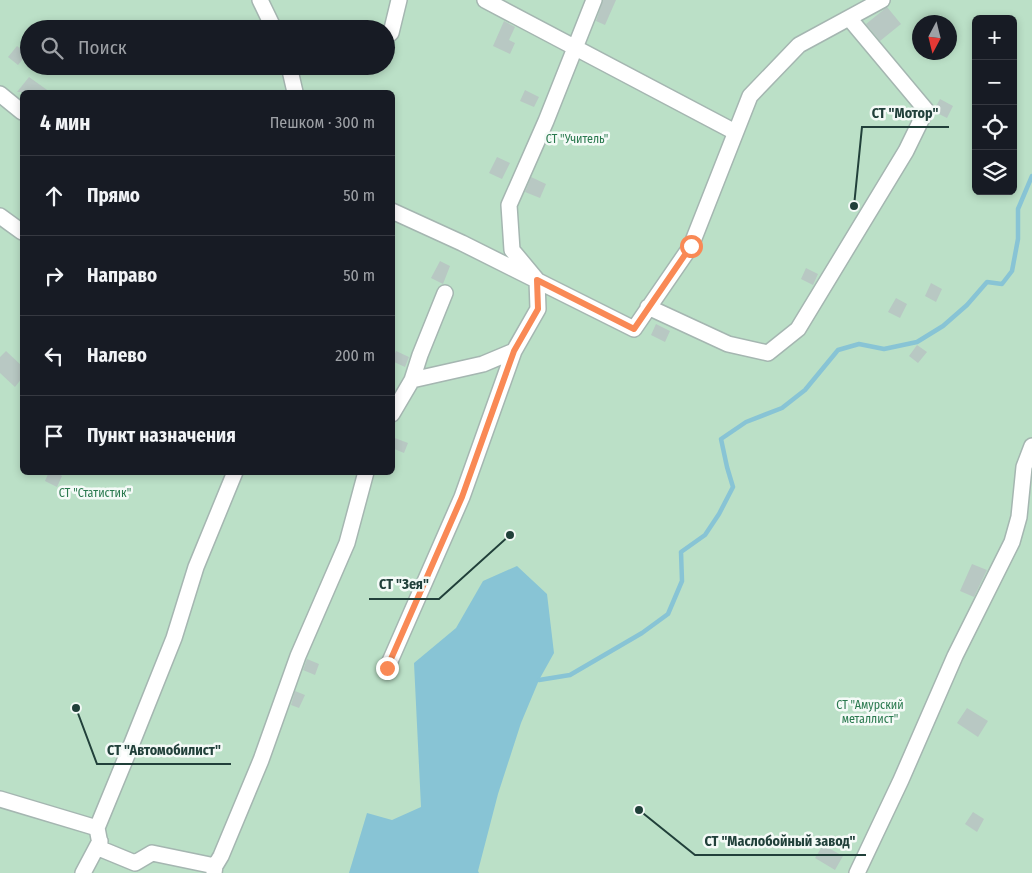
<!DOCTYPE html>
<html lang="ru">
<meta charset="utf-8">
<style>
:root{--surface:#171b24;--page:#20242c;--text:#f1f3f6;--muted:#9ea1a6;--line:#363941}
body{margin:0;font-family:"Fira Sans Condensed",sans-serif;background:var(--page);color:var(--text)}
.controls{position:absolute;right:15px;top:15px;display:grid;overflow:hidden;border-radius:8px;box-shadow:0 2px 8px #0003}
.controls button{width:45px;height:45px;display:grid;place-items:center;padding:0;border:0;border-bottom:1px solid var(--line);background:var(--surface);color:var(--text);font:25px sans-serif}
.compass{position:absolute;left:912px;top:15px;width:45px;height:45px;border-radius:50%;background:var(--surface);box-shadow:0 2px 8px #0003;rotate:187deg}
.stop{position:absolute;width:15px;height:15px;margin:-11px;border:4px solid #f98955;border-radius:50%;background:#fff}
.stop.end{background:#f98955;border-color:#fff;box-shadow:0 1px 5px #0008}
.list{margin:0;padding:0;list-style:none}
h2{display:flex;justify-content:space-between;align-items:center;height:65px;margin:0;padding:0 20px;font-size:21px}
h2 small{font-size:16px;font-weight:400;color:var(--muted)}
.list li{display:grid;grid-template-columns:32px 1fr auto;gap:15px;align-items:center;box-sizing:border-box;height:80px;padding:0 20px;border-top:1px solid var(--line)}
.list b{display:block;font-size:19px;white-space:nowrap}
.list em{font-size:16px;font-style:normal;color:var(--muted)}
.icon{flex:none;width:28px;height:28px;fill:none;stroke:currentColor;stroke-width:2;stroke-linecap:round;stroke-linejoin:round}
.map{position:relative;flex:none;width:1032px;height:873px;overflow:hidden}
.search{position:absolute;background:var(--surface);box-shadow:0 2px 8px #0003;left:20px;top:20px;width:375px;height:55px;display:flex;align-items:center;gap:12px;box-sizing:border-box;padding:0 18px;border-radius:28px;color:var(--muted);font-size:19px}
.panel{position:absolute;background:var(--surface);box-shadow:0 2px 8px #0003;left:20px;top:90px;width:375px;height:385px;border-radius:8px}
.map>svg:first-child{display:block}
.green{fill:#bbe0c7;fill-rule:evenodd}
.water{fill:#88c4d5}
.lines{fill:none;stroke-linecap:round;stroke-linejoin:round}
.stream{stroke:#88c4d5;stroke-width:4.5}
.building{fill:#b8c8c3}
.minor-casing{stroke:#a5b6b1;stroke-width:18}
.minor{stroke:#fff;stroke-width:15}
.route{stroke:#f98955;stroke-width:6}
.labels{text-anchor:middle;stroke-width:5;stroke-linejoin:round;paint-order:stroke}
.park-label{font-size:12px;fill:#29794e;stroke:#f4faf7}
.leader{fill:none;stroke:#21403a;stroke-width:2}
.callout-dot{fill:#21403a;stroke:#f4faf7;stroke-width:2}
.callout-label{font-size:14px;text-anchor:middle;font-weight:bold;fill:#21403a;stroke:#f4faf7;stroke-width:5;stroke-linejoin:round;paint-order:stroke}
</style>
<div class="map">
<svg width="1032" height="873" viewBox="0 0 1032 873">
<rect width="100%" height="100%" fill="#e3ede9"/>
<path class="green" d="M 0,0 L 1032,0 L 1032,873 L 0,873 ZM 976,19 L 1013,19 L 1013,191 L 976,191 ZM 920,22 L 950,22 L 950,52 L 920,52 ZM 29,29 L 386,29 L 386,66 L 29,66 ZM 22,92 L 392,92 L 392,472 L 22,472 Z"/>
<path class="water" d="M 517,566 L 547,594 L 554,653 L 539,680 L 521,723 L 498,794 L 478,871 L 479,873 L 349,873 L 367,813 L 392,820 L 421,807 L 414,663 L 456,628 L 483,581 Z"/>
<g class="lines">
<path class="stream" d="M 539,680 L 570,675 L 642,633 L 668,614 L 682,581 L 681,552 L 705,535 L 719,514 L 733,487 L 727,467 L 721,439 L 746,422 L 782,408 L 805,390 L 838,350 L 859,344 L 884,349 L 917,342 L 943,326 L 967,305 L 987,282 L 1002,284 L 1012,271 L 1018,239 L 1018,209 L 1032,176"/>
</g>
<path class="building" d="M 603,0 L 616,0 L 605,25 L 596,21 Z
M 887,7 L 901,24 L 880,41 L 866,24 Z
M 504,21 L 515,27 L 509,40 L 515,43 L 510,54 L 493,46 Z
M 17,46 L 27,54 L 18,65 L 8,57 Z
M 29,77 L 50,92 L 17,92 Z
M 525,90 L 539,97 L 534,107 L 520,101 Z
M 940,99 L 953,106 L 947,118 L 935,112 L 935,108 Z
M 497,157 L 510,163 L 502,179 L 489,173 Z
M 531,177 L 546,184 L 540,198 L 525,192 Z
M 440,261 L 450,266 L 443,284 L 431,278 Z
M 806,268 L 818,274 L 813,285 L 801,279 Z
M 931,283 L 942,289 L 936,302 L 925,296 Z
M 896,298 L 907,304 L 900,318 L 888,312 Z
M 656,324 L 670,331 L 665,342 L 651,335 Z
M 917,345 L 927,352 L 918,363 L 909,356 Z
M 6,351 L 22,366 L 22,378 L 15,387 L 0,373 L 0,357 Z
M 396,351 L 409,357 L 405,367 L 392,361 Z
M 392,437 L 408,443 L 404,453 L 392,448 Z
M 49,472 L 55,472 L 62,476 L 57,487 L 45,481 Z
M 972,564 L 987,570 L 974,597 L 960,591 Z
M 307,659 L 319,664 L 315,675 L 303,670 Z
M 295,691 L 305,695 L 299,708 L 291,705 Z
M 967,708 L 988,721 L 978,737 L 957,723 Z
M 973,812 L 984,819 L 977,832 L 965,824 Z
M 823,845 L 843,856 L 835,870 L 815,858 Z"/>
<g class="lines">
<defs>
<path id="minor" d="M 260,0 L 274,29
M 485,0 L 735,132
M 391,33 L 399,0
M 289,66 L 295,92
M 0,94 L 22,112
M 392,211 L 462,243 L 634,329 L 691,246 L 750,96 L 799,45 L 882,0
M 0,216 L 22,232
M 648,307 L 728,344 L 768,353 L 798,329 L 906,151 L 926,110 L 849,18
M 412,380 L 420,355 L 445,293
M 392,414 L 412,380 L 483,364 L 514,351 L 538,309 L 537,280 L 512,250 L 509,205 L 546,121 L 594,0
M 387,668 L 462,497 L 514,351
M 0,799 L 97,828 L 132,743 L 174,638 L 196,567 L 235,472
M 97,828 L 101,849 L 135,863 L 152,853 L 215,866
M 83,873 L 100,841
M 214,873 L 215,866 L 221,856 L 261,760 L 298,656 L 347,543 L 366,472
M 857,873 L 901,780 L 955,656 L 1012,542 L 1019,517 L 1024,467 L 1032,446"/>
</defs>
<use href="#minor" class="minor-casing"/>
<use href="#minor" class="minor"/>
</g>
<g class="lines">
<path class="route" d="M 387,668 L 462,497 L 514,351 L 538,309 L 537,280 L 634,329 L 691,246"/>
</g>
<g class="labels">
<g class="park-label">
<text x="577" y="143">СТ "Учитель"</text>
<text x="95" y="497">СТ "Статистик"</text>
<text x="870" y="709">СТ "Амурский<tspan x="870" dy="14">металлист"</tspan></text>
</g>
</g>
<path class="leader" d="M854 206L862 127H949M510 535L439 599H369M76 708L97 764H231M639 810L695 855H866"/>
<g class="callout-dot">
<circle cx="854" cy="206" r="5"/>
<circle cx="510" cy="535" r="5"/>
<circle cx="76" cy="708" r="5"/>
<circle cx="639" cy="810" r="5"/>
</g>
<g class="callout-label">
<text x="905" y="118">СТ "Мотор"</text>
<text x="404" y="589">СТ "Зея"</text>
<text x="164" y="755">СТ "Автомобилист"</text>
<text x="780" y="846">СТ "Маслобойный завод"</text>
</g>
</svg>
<div class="controls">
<button>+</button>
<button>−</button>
<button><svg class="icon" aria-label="locate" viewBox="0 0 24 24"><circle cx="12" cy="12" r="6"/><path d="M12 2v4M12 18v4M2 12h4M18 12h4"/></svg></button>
<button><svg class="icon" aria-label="layers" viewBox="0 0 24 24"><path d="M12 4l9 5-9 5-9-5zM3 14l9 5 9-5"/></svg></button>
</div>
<svg class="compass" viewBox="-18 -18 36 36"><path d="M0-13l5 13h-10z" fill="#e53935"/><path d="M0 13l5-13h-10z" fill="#9ea1a6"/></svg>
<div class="stop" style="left:691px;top:246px"></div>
<div class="stop end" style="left:387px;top:668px"></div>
<div class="search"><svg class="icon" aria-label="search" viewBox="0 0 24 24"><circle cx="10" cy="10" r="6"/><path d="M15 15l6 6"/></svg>Поиск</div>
<section class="panel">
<h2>4 мин<small>Пешком · 300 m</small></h2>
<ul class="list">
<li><svg class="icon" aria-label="ahead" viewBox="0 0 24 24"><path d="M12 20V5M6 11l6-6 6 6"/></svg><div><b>Прямо</b></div><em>50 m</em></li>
<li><svg class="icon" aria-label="right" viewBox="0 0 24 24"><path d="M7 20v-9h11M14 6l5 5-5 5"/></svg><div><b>Направо</b></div><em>50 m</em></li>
<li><svg class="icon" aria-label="left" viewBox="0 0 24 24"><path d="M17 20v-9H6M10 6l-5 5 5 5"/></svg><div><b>Налево</b></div><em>200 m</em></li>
<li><svg class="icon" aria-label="arrive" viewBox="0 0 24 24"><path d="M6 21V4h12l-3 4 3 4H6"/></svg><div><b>Пункт назначения</b></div></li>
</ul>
</section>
</div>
